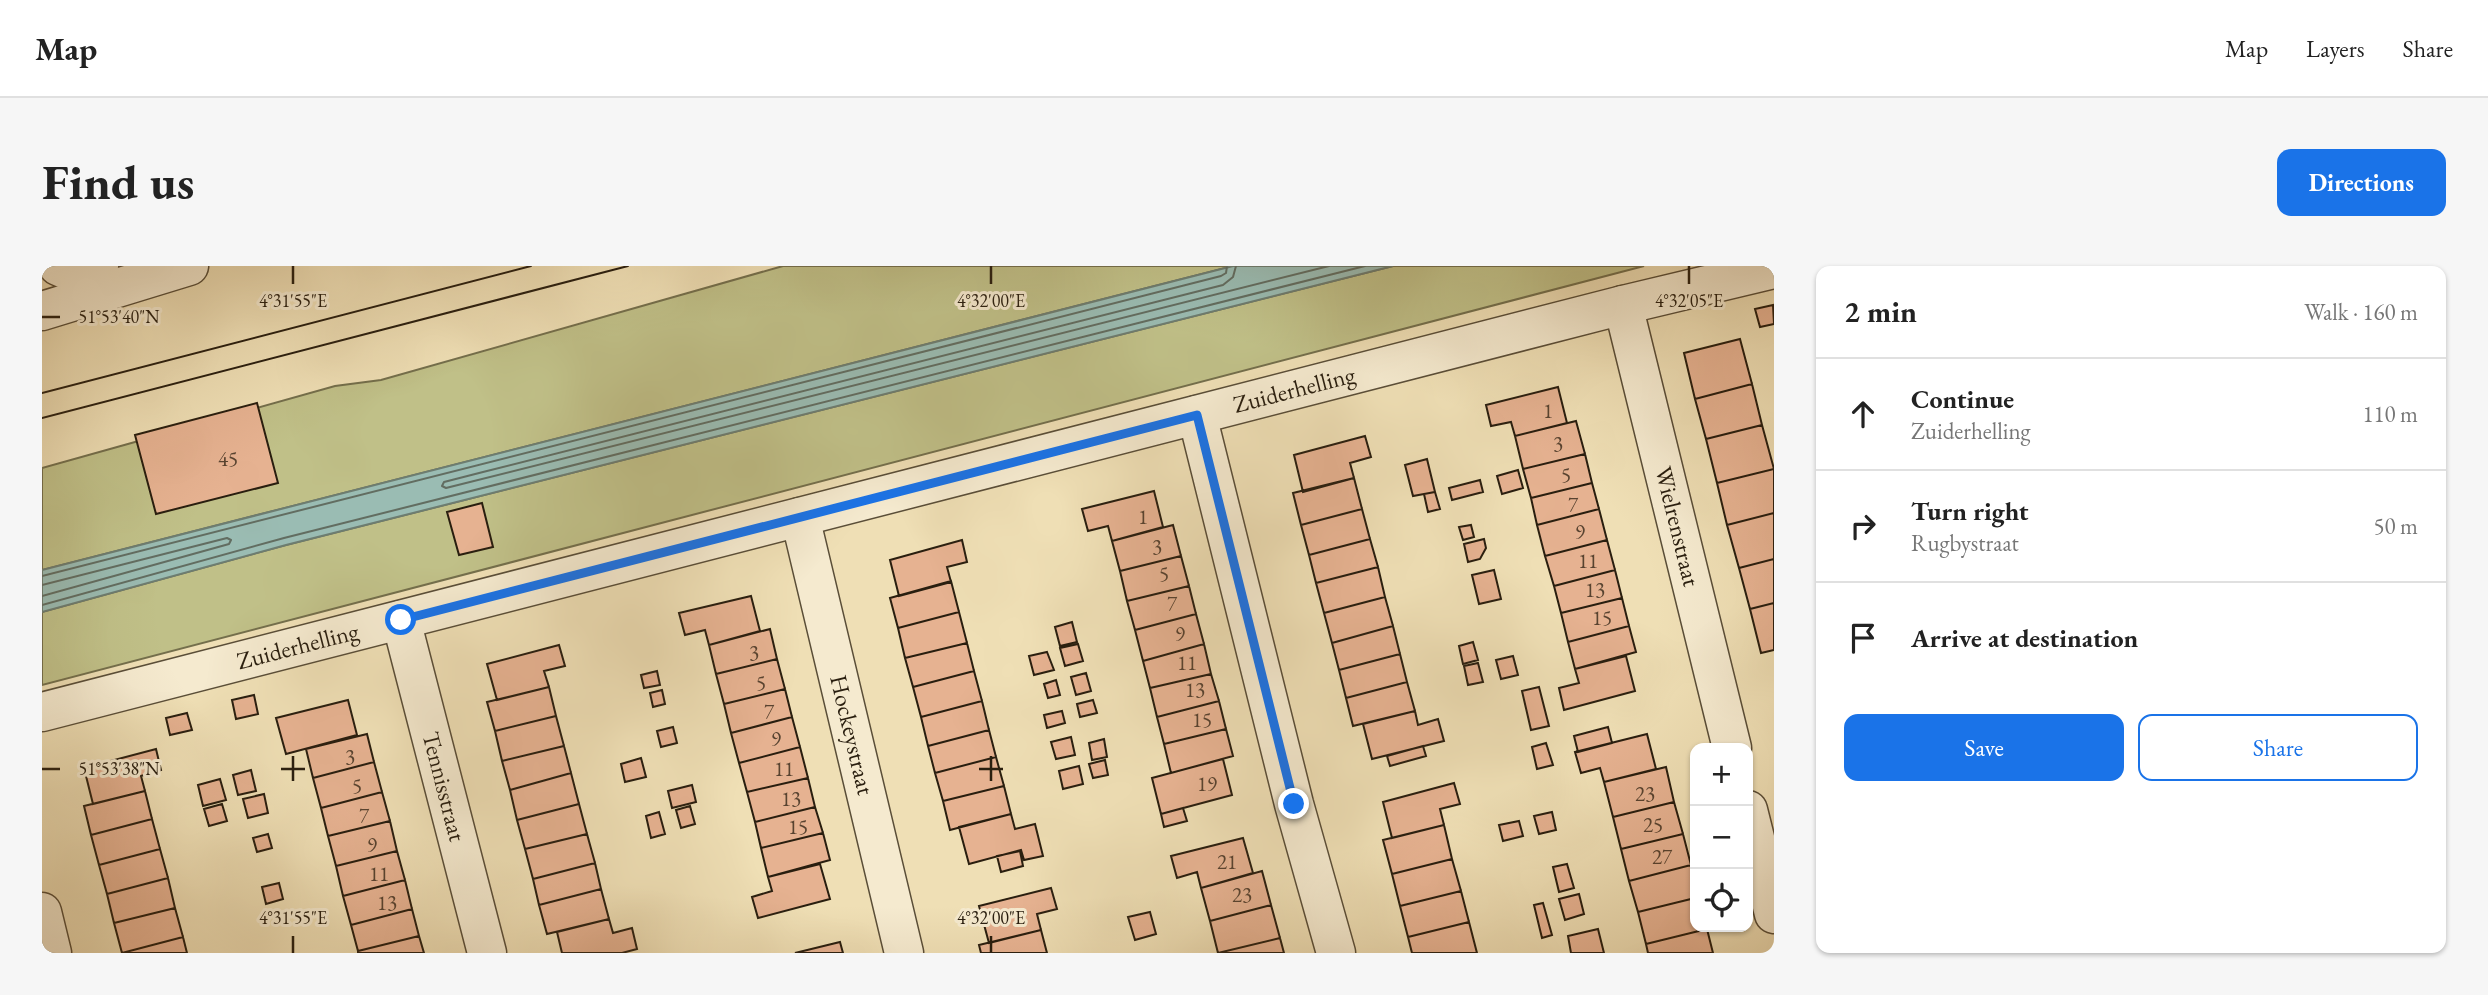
<!DOCTYPE html>
<meta charset="utf-8">
<style>
:root{--surface:#fff;--page:#f6f6f6;--text:#222;--muted:#767676;--line:#e0e0e0;--accent:#1a73e8}
body{margin:0;font-family:"EB Garamond",serif;background:var(--page);color:var(--text)}
.controls{position:absolute;right:21px;bottom:21px;display:grid;overflow:hidden;border-radius:14px;box-shadow:0 2px 5px #0004}
.controls button{width:63px;height:63px;display:grid;place-items:center;padding:0;border:0;border-bottom:2px solid var(--line);background:var(--surface);color:var(--text);font:35px sans-serif}
.stop{position:absolute;width:21px;height:21px;margin:-16px;border:5px solid #1a73e8;border-radius:50%;background:#fff}
.stop.end{background:#1a73e8;border-color:#fff;box-shadow:0 2px 7px #0008}
.list{margin:0;padding:0;list-style:none}
h2{display:flex;justify-content:space-between;align-items:center;height:91px;margin:0;padding:0 28px;font-size:30px}
h2 small{font-size:23px;font-weight:400;color:var(--muted)}
.list li{display:grid;grid-template-columns:46px 1fr auto;gap:21px;align-items:center;box-sizing:border-box;height:112px;padding:0 28px;border-top:2px solid var(--line)}
.list b{display:block;font-size:26px;white-space:nowrap}
.list p{margin:0;font-size:23px;white-space:nowrap;color:var(--muted)}
.list em{font-size:23px;font-style:normal;color:var(--muted)}
.actions{display:flex;gap:14px;padding:21px 28px}
.actions a{flex:1;padding:16px 0;border:2px solid var(--accent);border-radius:14px;text-align:center;font-size:24px;color:var(--accent)}
.actions .main{background:var(--accent);color:#fff}
.icon{flex:none;width:38px;height:38px;fill:none;stroke:currentColor;stroke-width:2;stroke-linecap:round;stroke-linejoin:round}
.map{position:relative;flex:none;width:1732px;height:687px;overflow:hidden;border-radius:14px}
header{display:flex;align-items:center;gap:42px;box-sizing:border-box;height:98px;padding:0 35px;background:var(--surface);border-bottom:2px solid var(--line)}
header strong{font-size:33px}
nav{display:flex;gap:38px;margin-inline-start:auto;font-size:24px}
.intro{display:flex;align-items:center;justify-content:space-between;box-sizing:border-box;height:168px;padding:0 42px}
h1{margin:0;font-size:49px}
.button{padding:18px 32px;border-radius:14px;background:var(--accent);color:#fff;font-size:24px;font-weight:700}
main{display:flex;gap:42px;padding:0 42px}
aside{flex:1;background:var(--surface);border-radius:14px;box-shadow:0 2px 5px #0004}
.map>svg:first-child{display:block}
.green{fill:#c0c088;stroke:#746f4c;stroke-width:2}
.water{fill:#9abcb3;stroke:#6d7d71;stroke-width:2}
.lines{fill:none;stroke-linecap:round;stroke-linejoin:round}
.shore{stroke:#626d61;stroke-width:2}
.building{fill:#e6b291;stroke:#291e0f;stroke-width:2}
.minor-casing{stroke:#5a4e38;stroke-width:41}
.minor{stroke:#f5eacf;stroke-width:38}
.tram{stroke:#291e0f;stroke-width:2}
.route{stroke:#1a73e8;stroke-width:9}
.ticks{fill:none;stroke:#291e0f;stroke-width:2.5}
.labels{text-anchor:middle;stroke-width:6;stroke-linejoin:round;paint-order:stroke}
.number-label{font-size:21px;fill:#584330}
.street-label{font-size:24px;fill:#291e0f;stroke:#f5eacf}
.ticks-label{font-size:18px;text-anchor:middle;fill:#291e0f;stroke:#f5eacf;stroke-width:6;stroke-linejoin:round;paint-order:stroke}
</style>
<header>
<strong>Map</strong>
<nav><a>Map</a><a>Layers</a><a>Share</a></nav>
</header>
<div class="intro"><h1>Find us</h1><a class="button">Directions</a></div>
<main>
<div class="map">
<svg width="1732" height="687" viewBox="0 0 1732 687">
<rect width="100%" height="100%" fill="#efdfb5"/>
<filter id="stains"><feTurbulence type="fractalNoise" baseFrequency=".00286" numOctaves="4"/><feColorMatrix values="0 0 0 0 .2 0 0 0 0 .09 0 0 0 0 .02 0 0 0 .5 -.17"/></filter>
<radialGradient id="worn" r=".72"><stop offset=".6" stop-color="#630" stop-opacity="0"/><stop offset="1" stop-color="#630" stop-opacity=".3"/></radialGradient>
<path class="green" d="M 741,0 L 1191,0 L 0,304 L 0,202 L 293,120 L 339,114 Z
M 1351,0 L 1602,0 L 0,419 L 0,346 L 244,279 Z"/>
<path class="water" d="M 1191,0 L 1351,0 L 244,279 L 0,346 L 0,304 Z"/>
<g class="lines">
<path class="shore" d="M 1194,0 L 1191,11 L 1181,19 L 441,206 L 402,216 L 400,220 L 404,222 L 1287,0
M 0,310 L 1179,10 L 1184,7 L 1185,0
M 0,319 L 185,272 L 189,274 L 187,278 L 0,330
M 0,339 L 242,272 L 1323,0"/>
</g>
<path class="building" d="M 1731,39 L 1732,58 L 1718,61 L 1713,43 Z
M 1698,73 L 1710,118 L 1653,133 L 1642,87 Z
M 1710,118 L 1720,159 L 1664,173 L 1653,133 Z
M 1516,121 L 1525,157 L 1473,170 L 1469,156 L 1449,160 L 1444,139 Z
M 215,137 L 236,217 L 114,248 L 93,169 Z
M 1534,155 L 1543,188 L 1481,203 L 1473,170 Z
M 1720,159 L 1732,203 L 1675,217 L 1664,173 Z
M 1323,170 L 1329,191 L 1308,197 L 1312,212 L 1261,226 L 1252,189 Z
M 1543,188 L 1550,217 L 1489,232 L 1481,203 Z
M 1385,193 L 1393,226 L 1371,230 L 1363,199 Z
M 1732,203 L 1732,247 L 1685,259 L 1675,217 Z
M 1476,204 L 1481,222 L 1460,228 L 1455,210 Z
M 1312,212 L 1320,243 L 1259,259 L 1251,227 Z
M 1438,214 L 1441,226 L 1410,234 L 1407,222 Z
M 1550,217 L 1557,243 L 1495,259 L 1489,232 Z
M 1112,225 L 1121,261 L 1070,275 L 1066,260 L 1046,265 L 1040,243 Z
M 1393,226 L 1398,243 L 1386,246 L 1382,228 Z
M 440,237 L 451,281 L 417,289 L 405,246 Z
M 1320,243 L 1328,273 L 1267,289 L 1259,259 Z
M 1557,243 L 1565,274 L 1503,290 L 1495,259 Z
M 1732,247 L 1732,293 L 1697,302 L 1685,259 Z
M 1131,259 L 1139,290 L 1078,305 L 1070,275 Z
M 1429,259 L 1432,271 L 1421,274 L 1417,261 Z
M 1328,273 L 1336,301 L 1274,317 L 1267,289 Z
M 1442,273 L 1444,282 L 1438,293 L 1426,296 L 1422,278 Z
M 920,274 L 925,296 L 905,301 L 909,316 L 857,330 L 848,294 Z
M 1565,274 L 1573,304 L 1512,320 L 1503,290 Z
M 1139,290 L 1147,320 L 1085,335 L 1078,305 Z
M 1732,293 L 1732,337 L 1708,343 L 1697,302 Z
M 1336,301 L 1343,331 L 1282,347 L 1274,317 Z
M 1452,304 L 1459,333 L 1437,338 L 1430,309 Z
M 1573,304 L 1580,332 L 1519,347 L 1512,320 Z
M 909,315 L 917,346 L 856,362 L 848,332 Z
M 1147,320 L 1154,348 L 1093,364 L 1085,335 Z
M 709,330 L 718,365 L 667,379 L 663,364 L 643,369 L 637,347 Z
M 1343,331 L 1351,360 L 1290,377 L 1282,347 Z
M 1580,332 L 1587,360 L 1526,376 L 1519,347 Z
M 1732,337 L 1732,384 L 1719,387 L 1708,343 Z
M 917,346 L 925,377 L 863,392 L 856,362 Z
M 1154,348 L 1162,378 L 1101,395 L 1093,364 Z
M 1030,356 L 1035,376 L 1018,380 L 1013,361 Z
M 1351,360 L 1358,388 L 1297,404 L 1290,377 Z
M 1587,360 L 1594,386 L 1533,403 L 1526,376 Z
M 728,363 L 735,393 L 674,408 L 667,379 Z
M 1431,376 L 1436,394 L 1421,398 L 1417,380 Z
M 925,377 L 932,405 L 871,421 L 863,392 Z
M 1036,378 L 1041,395 L 1023,400 L 1018,382 Z
M 1162,378 L 1169,408 L 1108,422 L 1101,395 Z
M 517,379 L 523,400 L 502,405 L 507,421 L 455,434 L 445,398 Z
M 1005,386 L 1012,404 L 992,409 L 987,390 Z
M 1358,388 L 1365,416 L 1304,432 L 1297,404 Z
M 1471,390 L 1476,409 L 1459,413 L 1454,394 Z
M 1584,390 L 1593,425 L 1522,444 L 1517,422 L 1537,417 L 1533,403 Z
M 735,393 L 743,423 L 682,438 L 674,408 Z
M 1436,397 L 1441,416 L 1426,419 L 1422,400 Z
M 615,405 L 618,419 L 602,422 L 599,409 Z
M 932,405 L 940,435 L 879,451 L 871,421 Z
M 1044,407 L 1049,425 L 1034,429 L 1029,411 Z
M 1169,408 L 1177,435 L 1115,451 L 1108,422 Z
M 1014,414 L 1018,429 L 1006,432 L 1002,418 Z
M 1365,416 L 1373,445 L 1311,460 L 1304,432 Z
M 507,421 L 514,450 L 453,465 L 445,436 Z
M 1497,421 L 1507,460 L 1489,464 L 1480,425 Z
M 743,423 L 750,451 L 689,467 L 682,438 Z
M 620,424 L 623,438 L 611,441 L 608,427 Z
M 212,429 L 216,448 L 194,453 L 190,434 Z
M 306,434 L 315,469 L 244,488 L 234,452 Z
M 1051,434 L 1055,447 L 1038,451 L 1035,438 Z
M 940,435 L 947,464 L 886,480 L 879,451 Z
M 1177,435 L 1184,463 L 1122,478 L 1115,451 Z
M 1020,445 L 1023,457 L 1005,462 L 1002,449 Z
M 1373,445 L 1376,459 L 1396,453 L 1402,475 L 1330,493 L 1321,458 Z
M 145,447 L 150,464 L 128,469 L 124,452 Z
M 514,450 L 522,480 L 460,495 L 453,465 Z
M 750,451 L 758,481 L 697,497 L 689,467 Z
M 631,461 L 635,477 L 619,481 L 615,465 Z
M 1566,461 L 1570,477 L 1536,486 L 1532,470 Z
M 1184,463 L 1191,490 L 1129,507 L 1122,478 Z
M 947,464 L 954,491 L 893,507 L 886,480 Z
M 325,468 L 332,496 L 271,512 L 264,483 Z
M 1605,468 L 1614,503 L 1562,516 L 1558,502 L 1539,507 L 1533,486 Z
M 1029,471 L 1033,489 L 1014,493 L 1009,476 Z
M 1062,473 L 1065,491 L 1050,494 L 1047,477 Z
M 1504,477 L 1511,499 L 1495,503 L 1490,481 Z
M 522,480 L 529,507 L 468,524 L 460,495 Z
M 1381,480 L 1384,490 L 1348,500 L 1345,490 Z
M 758,481 L 766,512 L 705,526 L 697,497 Z
M 114,483 L 119,504 L 99,510 L 103,525 L 51,538 L 42,502 Z
M 954,491 L 962,520 L 901,535 L 893,507 Z
M 599,492 L 604,511 L 583,516 L 579,498 Z
M 1181,493 L 1190,529 L 1119,548 L 1110,512 Z
M 1063,494 L 1066,509 L 1051,512 L 1047,498 Z
M 332,496 L 340,526 L 279,542 L 271,512 Z
M 1037,500 L 1041,518 L 1021,523 L 1017,505 Z
M 1624,501 L 1632,536 L 1571,551 L 1562,516 Z
M 209,504 L 214,525 L 196,529 L 191,509 Z
M 529,507 L 537,538 L 475,554 L 468,524 Z
M 766,512 L 773,541 L 713,556 L 705,526 Z
M 178,513 L 184,534 L 161,540 L 156,519 Z
M 1412,517 L 1418,538 L 1398,543 L 1402,559 L 1350,572 L 1341,536 Z
M 650,519 L 654,536 L 630,542 L 626,525 Z
M 962,520 L 969,548 L 908,564 L 901,535 Z
M 103,525 L 110,553 L 49,569 L 42,540 Z
M 340,526 L 348,555 L 286,570 L 279,542 Z
M 222,528 L 226,547 L 206,552 L 201,533 Z
M 1632,536 L 1641,568 L 1579,583 L 1571,551 Z
M 180,538 L 185,555 L 167,560 L 162,543 Z
M 537,538 L 545,568 L 483,583 L 475,554 Z
M 648,540 L 653,558 L 639,562 L 634,544 Z
M 773,541 L 781,567 L 719,582 L 713,556 Z
M 1141,542 L 1145,555 L 1122,561 L 1119,548 Z
M 617,546 L 623,568 L 609,572 L 604,550 Z
M 1510,546 L 1514,564 L 1497,568 L 1492,550 Z
M 969,548 L 973,563 L 993,558 L 1001,590 L 982,594 L 979,584 L 927,598 L 917,561 Z
M 110,553 L 118,583 L 57,599 L 49,569 Z
M 348,555 L 355,585 L 294,600 L 286,570 Z
M 1477,555 L 1481,570 L 1461,575 L 1457,559 Z
M 1402,559 L 1410,593 L 1350,608 L 1341,574 Z
M 781,567 L 788,594 L 726,611 L 719,582 Z
M 226,568 L 230,582 L 215,586 L 211,572 Z
M 545,568 L 553,597 L 491,613 L 483,583 Z
M 1641,568 L 1649,599 L 1587,615 L 1579,583 Z
M 1201,572 L 1211,607 L 1159,622 L 1155,606 L 1135,612 L 1129,590 Z
M 118,583 L 126,612 L 65,628 L 57,599 Z
M 355,585 L 363,614 L 301,630 L 294,600 Z
M 978,585 L 981,600 L 959,606 L 955,590 Z
M 1410,593 L 1419,625 L 1358,640 L 1350,608 Z
M 553,597 L 559,623 L 497,639 L 491,613 Z
M 778,598 L 788,633 L 716,652 L 710,631 L 730,625 L 726,611 Z
M 1525,598 L 1532,622 L 1517,626 L 1511,601 Z
M 1649,599 L 1653,617 L 1653,632 L 1596,646 L 1587,615 Z
M 1220,605 L 1229,639 L 1168,655 L 1159,622 Z
M 126,612 L 133,642 L 72,657 L 65,628 Z
M 363,614 L 370,643 L 309,659 L 301,630 Z
M 237,617 L 241,633 L 224,638 L 220,621 Z
M 1009,622 L 1015,643 L 995,648 L 999,664 L 947,677 L 937,640 Z
M 559,623 L 567,653 L 505,668 L 497,639 Z
M 1419,625 L 1427,656 L 1366,671 L 1358,640 Z
M 1537,628 L 1542,648 L 1523,654 L 1517,633 Z
M 1653,632 L 1653,661 L 1665,661 L 1665,663 L 1604,678 L 1596,646 Z
M 1501,637 L 1510,669 L 1500,672 L 1492,639 Z
M 1229,639 L 1238,672 L 1176,687 L 1168,655 Z
M 133,642 L 141,671 L 80,687 L 72,657 Z
M 370,643 L 377,670 L 316,685 L 309,659 Z
M 1108,646 L 1114,668 L 1093,674 L 1086,651 Z
M 567,653 L 571,667 L 590,662 L 595,683 L 580,687 L 520,687 L 515,666 Z
M 1427,656 L 1435,687 L 1370,687 L 1366,671 Z
M 1556,663 L 1562,687 L 1529,687 L 1526,670 Z
M 1665,663 L 1671,687 L 1606,687 L 1604,678 Z
M 999,664 L 1005,687 L 939,687 L 937,679 Z
M 377,670 L 382,687 L 316,687 L 316,685 Z
M 141,671 L 145,687 L 80,687 Z
M 1238,672 L 1242,687 L 1176,687 Z
M 798,676 L 801,687 L 753,687 Z"/>
<g class="lines">
<defs>
<g id="minor">
<path d="M 16,0 L 32,7 L 57,0"/>
<path id="s1" d="M 1581,39 L 1690,482"/>
<path d="M 0,45 L 147,0"/>
<path d="M 1155,149 L 1252,538 L 1294,687"/>
<path id="s2" d="M 758,251 L 862,687"/>
<path id="s3" d="M 359,354 L 445,687"/>
<path id="s4" d="M 0,446 L 1581,39 L 1732,3"/>
<path d="M 1706,544 L 1732,648"/>
<path d="M 0,646 L 10,687"/>
</g>
</defs>
<use href="#minor" class="minor-casing"/>
<use href="#minor" class="minor"/>
<path class="tram" d="M 0,127 L 489,0
M 0,152 L 586,0"/>
</g>
<g class="lines">
<path class="route" d="M 359,354 L 1155,149 L 1252,538"/>
</g>
<path class="ticks" d="M 251,0 L 251,18M 949,0 L 949,18M 1647,0 L 1647,18M 0,51 L 18,51M 251,490 L 251,515M 949,490 L 949,515M 0,503 L 18,503M 239,503 L 263,503M 937,503 L 961,503M 251,670 L 251,687M 949,670 L 949,687"/>
<g class="labels">
<g class="number-label">
<text x="1506" y="152">1</text>
<text x="1516" y="185">3</text>
<text x="186" y="200">45</text>
<text x="1524" y="216">5</text>
<text x="1531" y="246">7</text>
<text x="1101" y="258">1</text>
<text x="1538" y="273">9</text>
<text x="1115" y="288">3</text>
<text x="1546" y="302">11</text>
<text x="1122" y="315">5</text>
<text x="1553" y="331">13</text>
<text x="1130" y="345">7</text>
<text x="1560" y="359">15</text>
<text x="1138" y="375">9</text>
<text x="712" y="394">3</text>
<text x="1145" y="404">11</text>
<text x="719" y="424">5</text>
<text x="1153" y="431">13</text>
<text x="727" y="453">7</text>
<text x="1160" y="461">15</text>
<text x="734" y="480">9</text>
<text x="308" y="498">3</text>
<text x="742" y="510">11</text>
<text x="1165" y="525">19</text>
<text x="315" y="527">5</text>
<text x="1603" y="535">23</text>
<text x="749" y="540">13</text>
<text x="322" y="557">7</text>
<text x="1611" y="566">25</text>
<text x="756" y="568">15</text>
<text x="330" y="586">9</text>
<text x="1620" y="598">27</text>
<text x="1185" y="603">21</text>
<text x="337" y="615">11</text>
<text x="1200" y="636">23</text>
<text x="345" y="644">13</text>
</g>
<g class="street-label">
<text dy="8" stroke="none"><textPath href="#s4" startOffset="1293">Zuiderhelling</textPath></text>
<text dy="8" stroke="none"><textPath href="#s1" startOffset="228">Wielrenstraat</textPath></text>
<text dy="8" stroke="none"><textPath href="#s4" startOffset="264">Zuiderhelling</textPath></text>
<text dy="8" stroke="none"><textPath href="#s2" startOffset="224">Hockeystraat</textPath></text>
<text dy="8" stroke="none"><textPath href="#s3" startOffset="172">Tennisstraat</textPath></text>
</g>
</g>
<g class="ticks-label">
<text x="251" y="41">4°31'55"E</text>
<text x="949" y="41">4°32'00"E</text>
<text x="1647" y="41">4°32'05"E</text>
<text x="77" y="57">51°53'40"N</text>
<text x="77" y="509">51°53'38"N</text>
<text x="251" y="658">4°31'55"E</text>
<text x="949" y="658">4°32'00"E</text>
</g>
<rect width="100%" height="100%" filter="url(#stains)"/>
<rect width="100%" height="100%" fill="url(#worn)"/>
</svg>
<div class="controls">
<button>+</button>
<button>−</button>
<button><svg class="icon" aria-label="locate" viewBox="0 0 24 24"><circle cx="12" cy="12" r="6"/><path d="M12 2v4M12 18v4M2 12h4M18 12h4"/></svg></button>
</div>
<div class="stop" style="left:359px;top:354px"></div>
<div class="stop end" style="left:1252px;top:538px"></div>
</div>
<aside>
<h2>2 min<small>Walk · 160 m</small></h2>
<ul class="list">
<li><svg class="icon" aria-label="ahead" viewBox="0 0 24 24"><path d="M12 20V5M6 11l6-6 6 6"/></svg><div><b>Continue</b><p>Zuiderhelling</p></div><em>110 m</em></li>
<li><svg class="icon" aria-label="right" viewBox="0 0 24 24"><path d="M7 20v-9h11M14 6l5 5-5 5"/></svg><div><b>Turn right</b><p>Rugbystraat</p></div><em>50 m</em></li>
<li><svg class="icon" aria-label="arrive" viewBox="0 0 24 24"><path d="M6 21V4h12l-3 4 3 4H6"/></svg><div><b>Arrive at destination</b></div></li>
</ul>
<div class="actions"><a class="main">Save</a><a>Share</a></div>
</aside>
</main>
